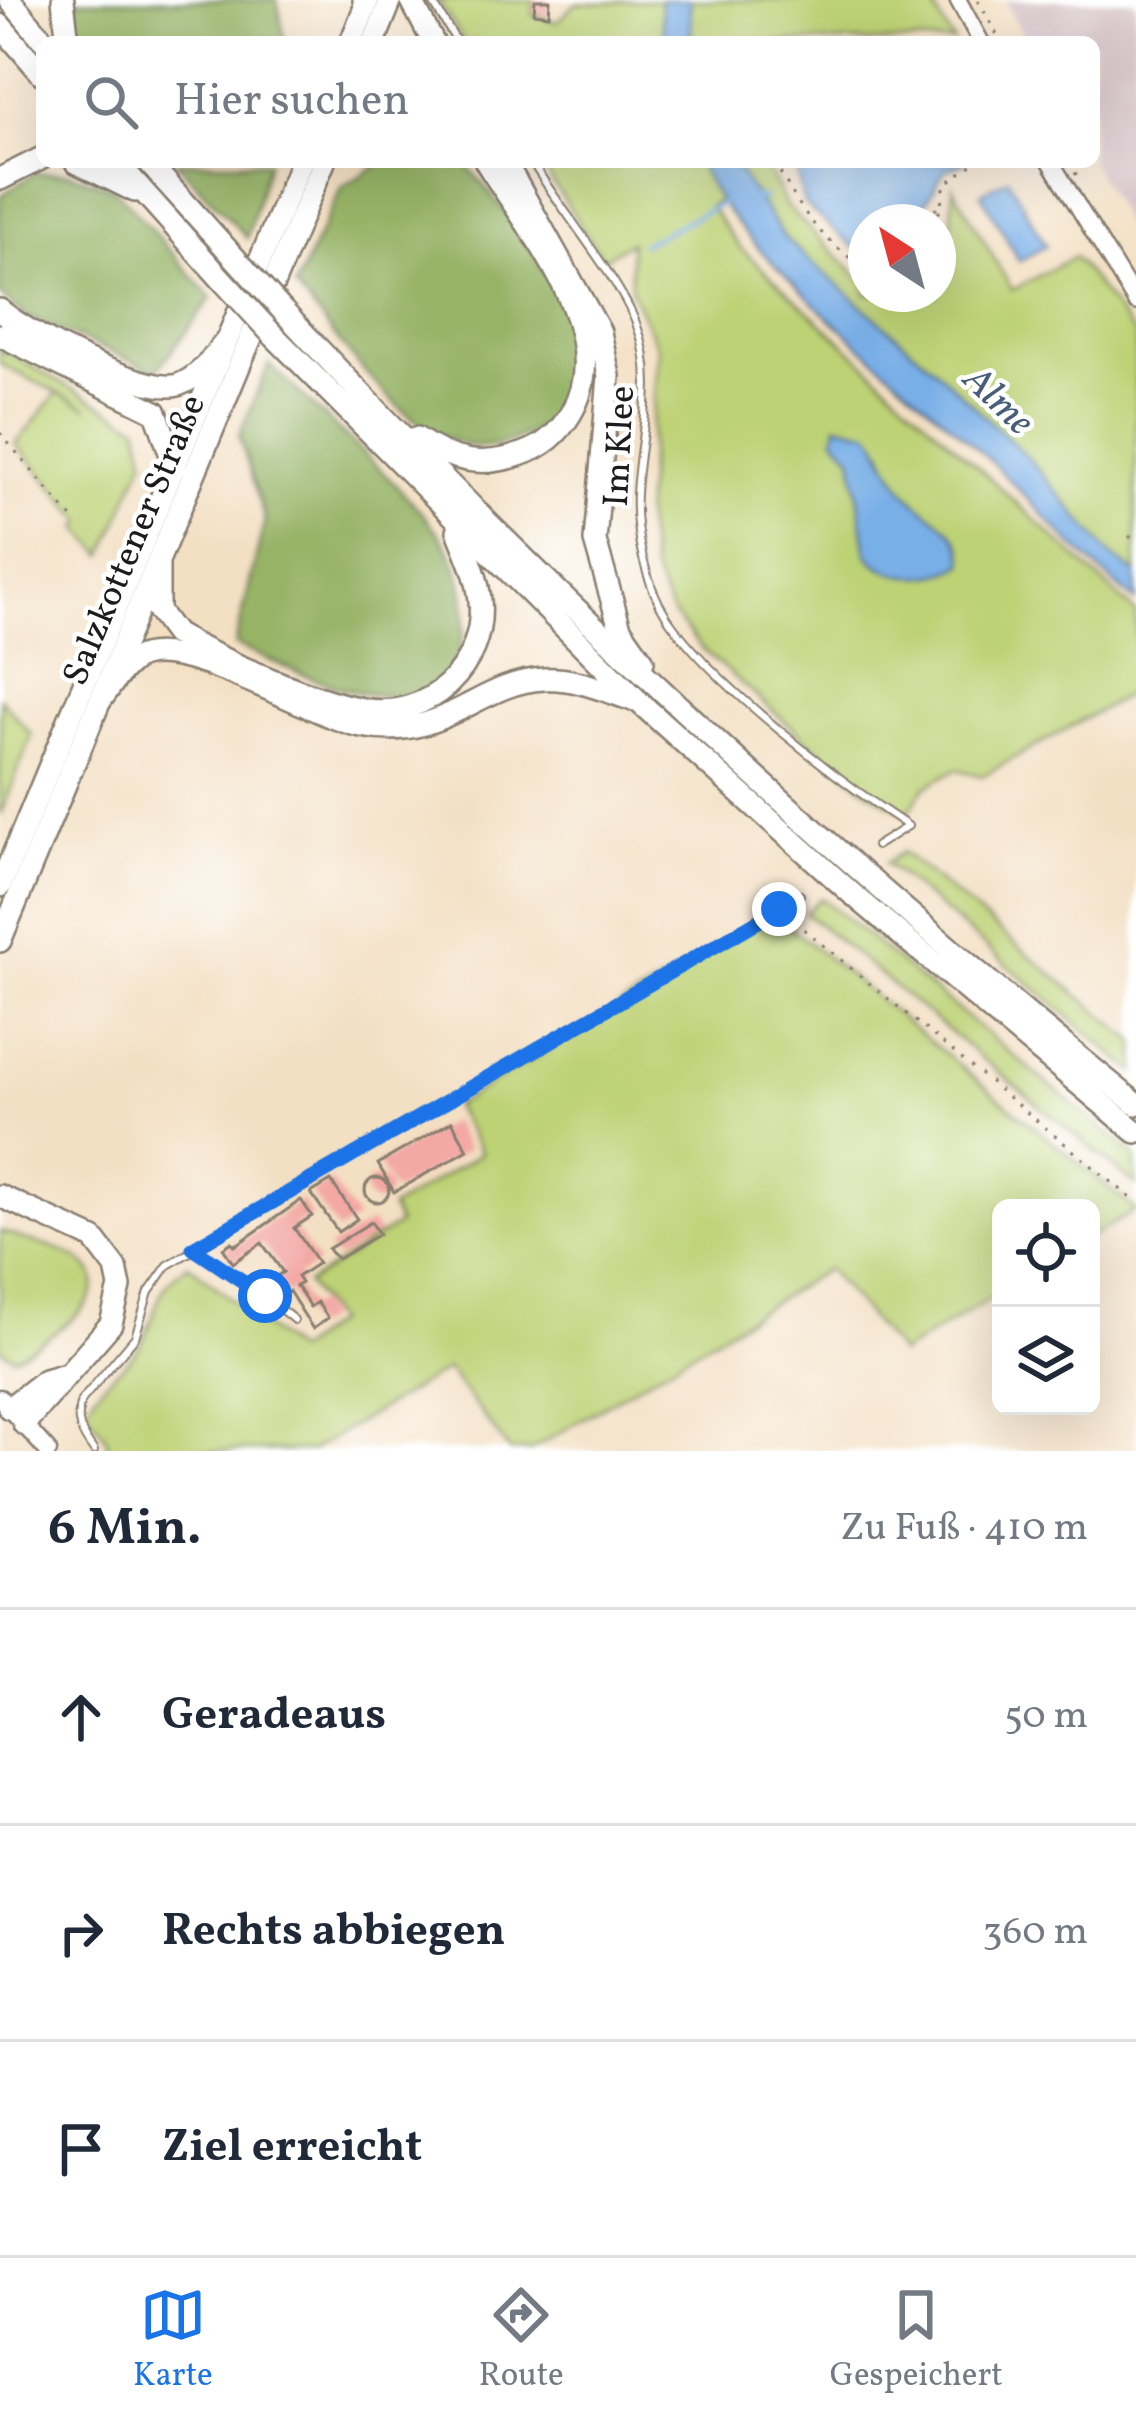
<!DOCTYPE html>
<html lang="de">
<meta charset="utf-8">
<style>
:root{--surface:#fff;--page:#f6f6f7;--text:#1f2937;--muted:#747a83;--line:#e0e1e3;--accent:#1a73e8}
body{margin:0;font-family:Vollkorn,serif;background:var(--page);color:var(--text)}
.controls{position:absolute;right:36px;bottom:36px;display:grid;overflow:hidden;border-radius:18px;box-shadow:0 12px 48px #0002}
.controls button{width:108px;height:108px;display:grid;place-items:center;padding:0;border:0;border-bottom:3px solid var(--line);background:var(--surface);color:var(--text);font:60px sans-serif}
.compass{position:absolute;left:848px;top:204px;width:108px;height:108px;border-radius:50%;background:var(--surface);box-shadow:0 12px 48px #0002;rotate:324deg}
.stop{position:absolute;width:36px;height:36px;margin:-27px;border:9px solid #1a73e8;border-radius:50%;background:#fff}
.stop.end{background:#1a73e8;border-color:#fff;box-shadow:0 3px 12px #0008}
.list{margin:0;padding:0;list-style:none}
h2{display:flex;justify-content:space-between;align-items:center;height:156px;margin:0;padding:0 48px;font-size:51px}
h2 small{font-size:39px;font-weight:400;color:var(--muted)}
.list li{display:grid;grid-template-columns:78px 1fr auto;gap:36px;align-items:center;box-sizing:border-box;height:216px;padding:0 48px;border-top:3px solid var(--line)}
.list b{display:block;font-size:45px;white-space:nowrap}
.list em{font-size:39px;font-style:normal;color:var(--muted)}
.icon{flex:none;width:66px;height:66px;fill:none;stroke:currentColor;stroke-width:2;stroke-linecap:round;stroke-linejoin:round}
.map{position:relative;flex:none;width:1136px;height:1451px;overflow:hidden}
.search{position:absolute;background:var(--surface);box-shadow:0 12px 48px #0002;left:36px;right:36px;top:36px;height:132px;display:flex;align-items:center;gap:30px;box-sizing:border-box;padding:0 42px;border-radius:18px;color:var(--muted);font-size:45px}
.sheet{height:804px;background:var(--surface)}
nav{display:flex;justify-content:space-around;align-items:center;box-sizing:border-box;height:168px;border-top:3px solid var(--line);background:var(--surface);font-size:33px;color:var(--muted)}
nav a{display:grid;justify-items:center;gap:6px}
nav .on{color:var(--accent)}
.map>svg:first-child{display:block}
.industrial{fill:#d2bec3}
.green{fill:#bdd175;stroke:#6c7648;stroke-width:3;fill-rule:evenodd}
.forest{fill:#96b366;stroke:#596841;stroke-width:3}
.water{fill:#79afe7;stroke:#4a6682;stroke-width:3}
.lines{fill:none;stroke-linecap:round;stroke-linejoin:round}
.stream{stroke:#79afe7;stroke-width:4.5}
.building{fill:#f3a8a4}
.service-casing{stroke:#887e6f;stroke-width:10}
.tertiary-casing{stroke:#887e6f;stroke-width:20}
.secondary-casing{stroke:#887e6f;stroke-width:21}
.trunk-casing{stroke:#887e6f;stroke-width:26}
.motorway-casing{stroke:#887e6f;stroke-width:26}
.path{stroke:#887e6f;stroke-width:3;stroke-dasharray:3 9;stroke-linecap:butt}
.service{stroke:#fff;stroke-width:6}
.tertiary{stroke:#fff;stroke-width:15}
.secondary{stroke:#fff;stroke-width:16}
.trunk{stroke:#fff;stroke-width:21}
.motorway{stroke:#fff;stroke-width:21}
.motorway-bridge-casing{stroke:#887e6f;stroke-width:26;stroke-linecap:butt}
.motorway-bridge{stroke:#fff;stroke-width:21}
.route{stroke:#1a73e8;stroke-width:15}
.labels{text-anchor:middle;stroke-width:9;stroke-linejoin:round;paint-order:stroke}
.street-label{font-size:36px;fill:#1c1c1c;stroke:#fff}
.water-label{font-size:39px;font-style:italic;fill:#465e77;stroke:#fff}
</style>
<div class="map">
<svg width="1136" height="1451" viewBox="0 0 1136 1451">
<rect width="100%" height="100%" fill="#fff"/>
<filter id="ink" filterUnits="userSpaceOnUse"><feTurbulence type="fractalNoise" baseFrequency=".00833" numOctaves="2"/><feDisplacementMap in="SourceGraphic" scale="24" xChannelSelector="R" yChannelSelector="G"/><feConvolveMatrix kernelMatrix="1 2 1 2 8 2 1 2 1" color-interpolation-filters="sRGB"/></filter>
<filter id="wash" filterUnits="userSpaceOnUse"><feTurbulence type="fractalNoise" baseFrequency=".004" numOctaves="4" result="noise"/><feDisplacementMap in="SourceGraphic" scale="48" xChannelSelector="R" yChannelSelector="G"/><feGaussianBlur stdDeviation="2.7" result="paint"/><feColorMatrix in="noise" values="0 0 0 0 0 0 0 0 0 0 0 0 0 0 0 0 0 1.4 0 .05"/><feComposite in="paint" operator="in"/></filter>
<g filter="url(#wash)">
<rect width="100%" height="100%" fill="#f3dfc2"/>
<path class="industrial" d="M 1005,0 L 1136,0 L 1136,245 L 1091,162 L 1094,42 L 1027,42 Z"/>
<path class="green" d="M 437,0 L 534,0 L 533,15 L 557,22 L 575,4 L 660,0 L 665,42 L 464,42 Z
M 690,0 L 929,0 L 954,42 L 691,42 Z
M 539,162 L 699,162 L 720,200 L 709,206 L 740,248 L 1136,613 L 1136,690 L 982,776 L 956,769 L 925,787 L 907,814 L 865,789 L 780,717 L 702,649 L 671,612 L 652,570 L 644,514 L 658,348 L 631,290 L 630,242 L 603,259 ZM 883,451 C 889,466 896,480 906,493 C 926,518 965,528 964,564 C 935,581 889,582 867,554 L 852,456 Z
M 732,162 L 764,162 L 786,206 L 866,284 L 866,294 L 938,294 L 938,232 L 952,223 L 953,187 L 1012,290 L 1074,257 L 1136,336 L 1136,574 L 1110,554 L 1028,458 L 932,366 L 787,241 Z
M 0,349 L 139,426 L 145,458 L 104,555 L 79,528 L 83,521 L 16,444 L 57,393 L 88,408 L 0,364 Z
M 0,698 L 32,735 L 0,816 Z
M 902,852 L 1136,1042 L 1136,1073 L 886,863 Z
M 821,898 L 1136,1156 L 1136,1185 L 805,913 Z
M 781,920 L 1136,1210 L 1091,1237 L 1091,1208 L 1001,1208 L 1001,1292 L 900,1354 L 827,1269 L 530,1451 L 510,1451 L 447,1369 L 311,1451 L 109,1451 L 106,1437 L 86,1410 C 100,1377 126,1370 141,1344 C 161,1308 150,1293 188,1264 L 295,1352 L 335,1322 L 307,1284 L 398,1224 L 391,1208 L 481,1153 L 454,1106 L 761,922 Z
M 0,1231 C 23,1240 52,1245 74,1257 C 136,1292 39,1343 14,1357 L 0,1349 Z"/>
<path class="forest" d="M 76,0 L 277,0 L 285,42 L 85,42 L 74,14 Z
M 176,162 L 268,162 L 247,238 Z
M 383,162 L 464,162 C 516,222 639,369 534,430 C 500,450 478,453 441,436 C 387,411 334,332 295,287 L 341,188 Z
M 35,173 L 69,173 L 114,188 L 212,298 L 156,371 L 27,317 L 0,295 L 0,196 Z
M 269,364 C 320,415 397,479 439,534 C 460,563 468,594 464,628 C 448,753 300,673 235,645 L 265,520 L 239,436 Z"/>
<path class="water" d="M 660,0 L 690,0 L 691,42 L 665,42 Z
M 699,162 L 732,162 L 787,241 L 931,365 L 1028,458 L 1110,554 L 1136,574 L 1136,601 C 1080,558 1035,504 984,455 C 917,391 724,242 699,162 Z
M 794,162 L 967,162 L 944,171 L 924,206 L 906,222 L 866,222 L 863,255 L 804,204 Z
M 1008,178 L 1046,246 L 1019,261 L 981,193 Z
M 837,424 L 871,432 C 883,451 891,473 905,491 C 925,517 966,527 964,564 C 935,581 889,583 867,554 L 852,456 L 835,438 Z"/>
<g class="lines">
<path class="stream" d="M 751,198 L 765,198
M 642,244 L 722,203"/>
</g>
<g id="blocks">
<path class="building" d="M 535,0 L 550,0 L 549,15 L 534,13 Z
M 452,1121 L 468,1150 L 394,1192 L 378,1164 Z
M365 1190a12 12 0 1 1 24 0a12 12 0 1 1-24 0Z
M 331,1181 L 357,1219 L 338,1232 L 311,1193 Z
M 301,1200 L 312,1216 L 294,1228 L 318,1263 L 297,1277 L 301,1283 L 296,1286 L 310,1307 L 317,1302 L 328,1318 L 313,1329 L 289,1291 L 276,1300 L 265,1284 L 283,1272 L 262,1243 L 233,1263 L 223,1248 L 232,1242 L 235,1246 Z
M 371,1222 L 379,1234 L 338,1259 L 331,1253 L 328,1249 Z"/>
</g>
</g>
<g filter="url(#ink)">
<use href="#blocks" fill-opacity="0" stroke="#887e6f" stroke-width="3"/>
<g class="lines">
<defs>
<path id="service" d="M 431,0 L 457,42
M 532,162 C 560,209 618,277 636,323 C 659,381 639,435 636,494 C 634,533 646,585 667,617 C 710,682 841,782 908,826 L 876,846
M 193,1248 L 247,1282 L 294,1320
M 94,1451 C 82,1435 74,1421 81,1401 L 135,1337 L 149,1292 L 168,1265 L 800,895"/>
<path id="tertiary" d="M 958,0 L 981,42
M 1051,162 L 1136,302"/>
<path id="secondary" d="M 0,1398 L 48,1451"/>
<path id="trunk" d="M 351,42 L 368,0
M 374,42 L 391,0
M 0,886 L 301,162
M 0,941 L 324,162
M 0,1196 L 94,1239 L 116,1268 L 120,1287 L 111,1324 L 24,1424
M 9,1408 L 45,1380 L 62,1375"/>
<path id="motorway" d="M 10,0 L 45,42
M 63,0 L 68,42
M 364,0 L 365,8
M 411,0 L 433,42
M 0,25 L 42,74
M 76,162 L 135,191
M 117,162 L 224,282
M 148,162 L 234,257
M 505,162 L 600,332 L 609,376 L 595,541 L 620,628 L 643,661
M 0,179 L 42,158
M 0,310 C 27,334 145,395 178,385 C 199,378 212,358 226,341
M 283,311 C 548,596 834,858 1136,1104
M 0,335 L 156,412 L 175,467
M 273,335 L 639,702 L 850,892 L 1136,1132
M 417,438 C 451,462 483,468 522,454 C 543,447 560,432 571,413 C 619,332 527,229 486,162
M 158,564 L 158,611 L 175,634 C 218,659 315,701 363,709 C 429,721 486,666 480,601 C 478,576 467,554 458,531
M 100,701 C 110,688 121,668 136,659 C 179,633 309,716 361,726 C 444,743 477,682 544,679 C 575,677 605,691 633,700"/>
</defs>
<use href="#service" class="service-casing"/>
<use href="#tertiary" class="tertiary-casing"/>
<use href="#secondary" class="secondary-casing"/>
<use href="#trunk" class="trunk-casing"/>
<use href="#motorway" class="motorway-casing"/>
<path class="path" d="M 978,0 L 1001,42
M 774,162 C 806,217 813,231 866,270
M 1069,162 L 1077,176
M 914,222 L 941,206
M 931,222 L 938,217 L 945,184 L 976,162
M 0,433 L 77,524
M 1129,536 L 1136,542
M 785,914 L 1136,1202"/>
<use href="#service" class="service"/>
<use href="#tertiary" class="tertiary"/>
<use href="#secondary" class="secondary"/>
<use href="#trunk" class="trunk"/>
<use href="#motorway" class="motorway"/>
<defs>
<path id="motorway-bridge" d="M 234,257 L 283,311
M 224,282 L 273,335"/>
</defs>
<use href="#motorway-bridge" class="motorway-bridge-casing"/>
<use href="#motorway-bridge" class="motorway-bridge"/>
</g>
</g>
<g class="lines" filter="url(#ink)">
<path class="route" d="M 265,1296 L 193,1248 L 779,909"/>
</g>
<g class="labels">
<g class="street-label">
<text transform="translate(617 446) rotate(-87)" y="13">Im Klee</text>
<text transform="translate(132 539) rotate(-67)" y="13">Salzkottener Straße</text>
</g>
<g class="water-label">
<text transform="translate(1000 399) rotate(44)" y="14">Alme</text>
</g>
</g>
</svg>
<div class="controls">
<button><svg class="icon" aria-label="locate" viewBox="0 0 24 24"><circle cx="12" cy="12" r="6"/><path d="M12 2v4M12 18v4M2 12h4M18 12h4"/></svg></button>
<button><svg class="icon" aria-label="layers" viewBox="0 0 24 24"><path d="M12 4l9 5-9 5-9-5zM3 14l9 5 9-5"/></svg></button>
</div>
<svg class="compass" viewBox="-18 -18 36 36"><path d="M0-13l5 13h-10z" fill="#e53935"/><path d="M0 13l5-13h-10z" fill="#747a83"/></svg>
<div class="stop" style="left:265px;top:1296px"></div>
<div class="stop end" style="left:779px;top:909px"></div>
<div class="search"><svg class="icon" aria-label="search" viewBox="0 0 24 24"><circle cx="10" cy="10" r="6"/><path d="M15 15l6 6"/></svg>Hier suchen</div>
</div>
<section class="sheet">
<h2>6 Min.<small>Zu Fuß · 410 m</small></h2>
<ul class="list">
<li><svg class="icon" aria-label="ahead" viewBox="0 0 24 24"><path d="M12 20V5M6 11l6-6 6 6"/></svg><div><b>Geradeaus</b></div><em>50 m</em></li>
<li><svg class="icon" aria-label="right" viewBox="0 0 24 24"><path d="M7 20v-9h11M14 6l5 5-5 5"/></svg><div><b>Rechts abbiegen</b></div><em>360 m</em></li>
<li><svg class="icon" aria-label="arrive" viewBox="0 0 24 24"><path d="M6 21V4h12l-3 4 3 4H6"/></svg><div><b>Ziel erreicht</b></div></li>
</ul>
</section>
<nav>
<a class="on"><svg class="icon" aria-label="map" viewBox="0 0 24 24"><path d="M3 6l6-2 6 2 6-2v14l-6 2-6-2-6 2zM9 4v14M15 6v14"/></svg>Karte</a>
<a><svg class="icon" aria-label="directions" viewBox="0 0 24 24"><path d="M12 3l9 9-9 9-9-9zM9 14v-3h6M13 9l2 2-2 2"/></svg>Route</a>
<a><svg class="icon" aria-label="saved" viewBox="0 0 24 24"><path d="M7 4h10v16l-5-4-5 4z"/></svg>Gespeichert</a>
</nav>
